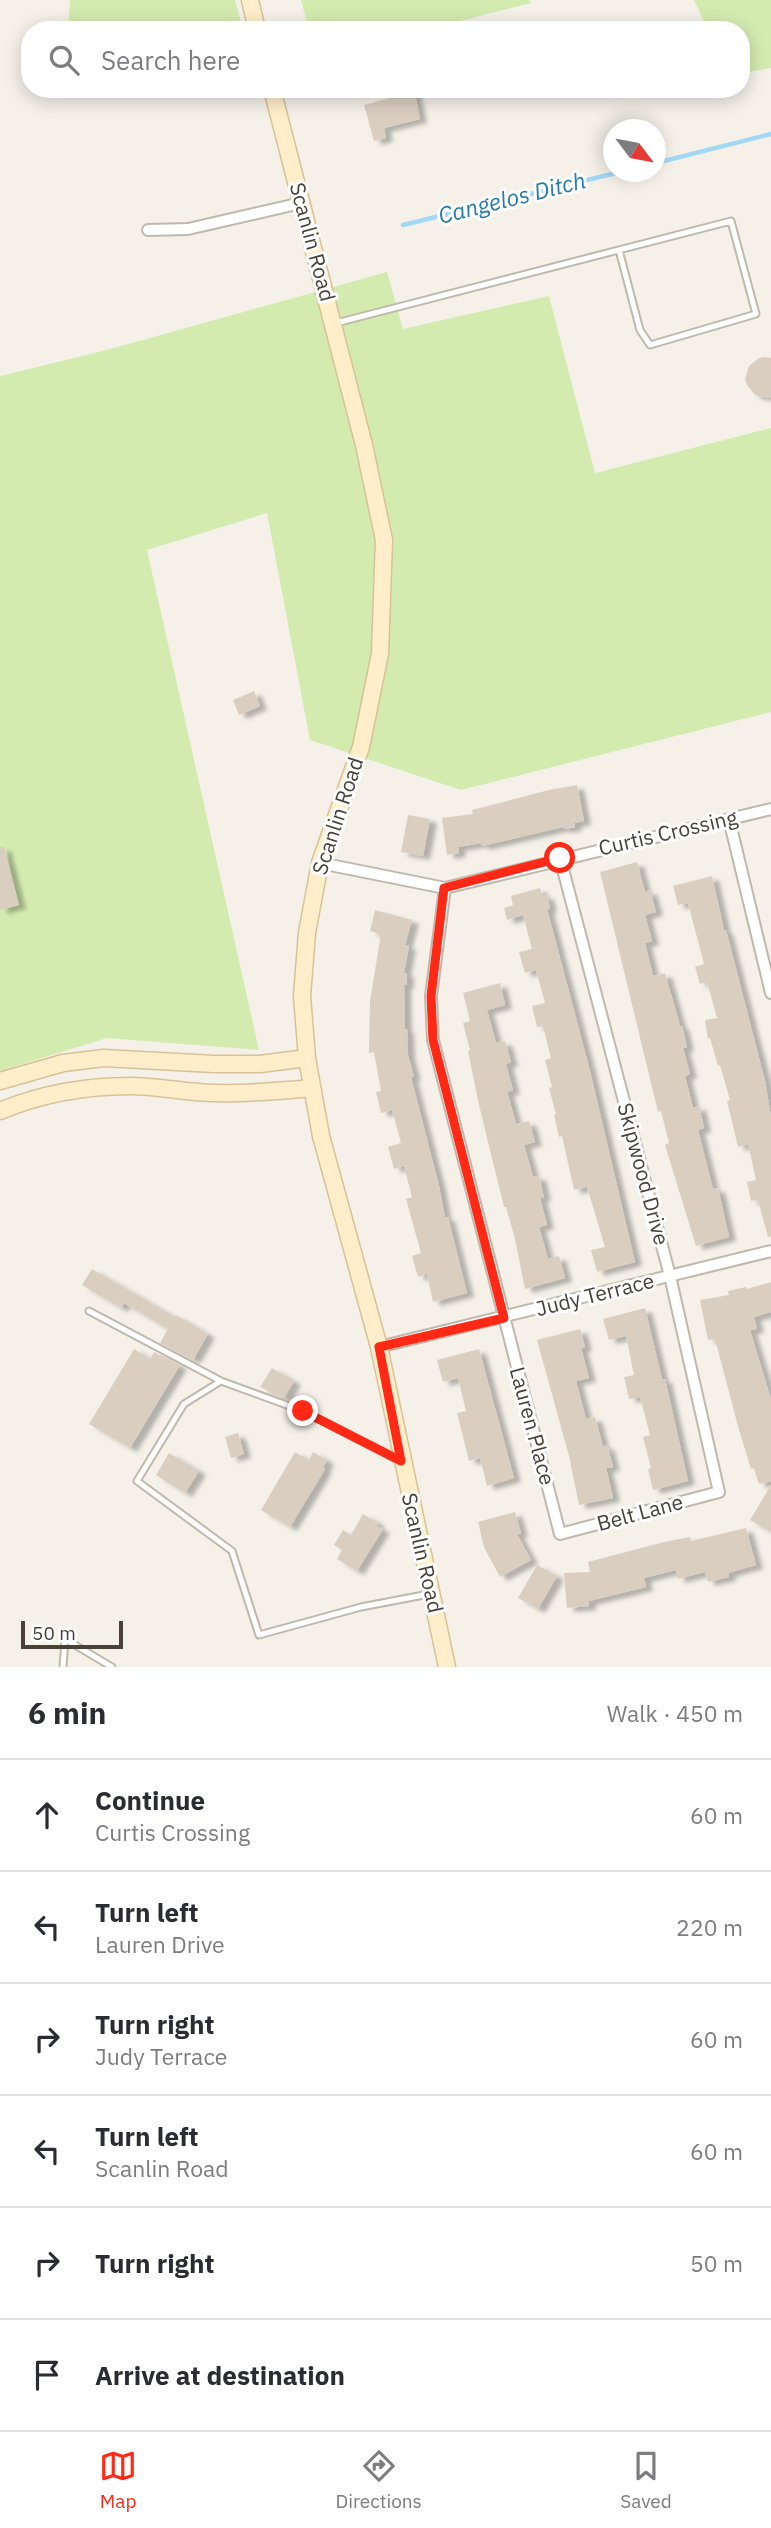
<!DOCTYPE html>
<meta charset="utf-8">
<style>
:root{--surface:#fff;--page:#f7f7f7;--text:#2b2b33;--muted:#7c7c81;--line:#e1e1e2;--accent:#ff2916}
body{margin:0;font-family:"IBM Plex Sans",sans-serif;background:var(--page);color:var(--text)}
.compass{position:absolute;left:603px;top:119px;width:63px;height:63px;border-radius:50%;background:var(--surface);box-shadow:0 4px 18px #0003;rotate:122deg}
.scale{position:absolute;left:21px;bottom:18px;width:102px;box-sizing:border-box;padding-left:7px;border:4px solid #494137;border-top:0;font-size:19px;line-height:24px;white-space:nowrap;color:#494137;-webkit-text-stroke:5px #fff;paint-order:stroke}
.stop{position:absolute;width:21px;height:21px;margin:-16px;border:5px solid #ff2916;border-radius:50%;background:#fff}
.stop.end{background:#ff2916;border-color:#fff;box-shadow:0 2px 7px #0008}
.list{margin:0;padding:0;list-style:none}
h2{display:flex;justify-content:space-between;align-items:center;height:91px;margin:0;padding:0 28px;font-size:30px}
h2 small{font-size:23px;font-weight:400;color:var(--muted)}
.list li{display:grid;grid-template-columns:46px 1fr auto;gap:21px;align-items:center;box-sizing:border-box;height:112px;padding:0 28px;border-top:2px solid var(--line)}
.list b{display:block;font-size:26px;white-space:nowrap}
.list p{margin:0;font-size:23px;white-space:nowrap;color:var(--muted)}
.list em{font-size:23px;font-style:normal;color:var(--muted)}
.icon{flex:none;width:38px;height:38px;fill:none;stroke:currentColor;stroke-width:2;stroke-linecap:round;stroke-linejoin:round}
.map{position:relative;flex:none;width:771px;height:1667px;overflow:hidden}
.search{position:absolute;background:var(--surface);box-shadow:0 4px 18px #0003;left:21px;right:21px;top:21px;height:77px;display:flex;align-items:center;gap:18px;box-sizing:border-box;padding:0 24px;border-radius:28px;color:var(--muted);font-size:26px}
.sheet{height:763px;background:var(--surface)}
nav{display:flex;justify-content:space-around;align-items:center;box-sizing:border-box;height:98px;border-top:2px solid var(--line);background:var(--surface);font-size:19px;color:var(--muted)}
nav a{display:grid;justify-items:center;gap:4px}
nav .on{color:var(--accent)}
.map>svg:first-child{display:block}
.green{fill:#d4ebb0}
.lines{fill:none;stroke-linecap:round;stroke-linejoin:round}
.stream{stroke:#a3d8f4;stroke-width:4.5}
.building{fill:#dacec1;filter:url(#shadow)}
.lane-casing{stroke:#c1b8ab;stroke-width:9}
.street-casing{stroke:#c1b8ab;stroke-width:14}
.secondary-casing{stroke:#d7c297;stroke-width:19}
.lane{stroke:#fff;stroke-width:5}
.street{stroke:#fff;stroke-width:10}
.secondary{stroke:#ffeec9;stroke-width:16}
.route{stroke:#ff2916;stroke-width:9}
.labels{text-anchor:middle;stroke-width:6;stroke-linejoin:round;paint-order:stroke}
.street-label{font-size:21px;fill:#494137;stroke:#fff}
.water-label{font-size:23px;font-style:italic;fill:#287ba9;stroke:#fff}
</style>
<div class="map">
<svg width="771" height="1667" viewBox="0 0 771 1667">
<defs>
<filter id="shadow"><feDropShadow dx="7" dy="4" stdDeviation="2" flood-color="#0004"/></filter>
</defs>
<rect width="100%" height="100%" fill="#f5f1e9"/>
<path class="green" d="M 70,0 L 235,0 L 242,26 L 229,30 L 68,30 Z
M 301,0 L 530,0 L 531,3 L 425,30 L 309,30 Z
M 694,0 L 771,0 L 771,68 L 741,73 L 741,30 L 708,30 Z
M 387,272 L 403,329 L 549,296 L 595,473 L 771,428 L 771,712 L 461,790 L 310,740 L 267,513 L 147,550 L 259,1050 L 107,1038 L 0,1071 L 0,376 L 103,351 Z"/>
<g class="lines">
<path class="stream" d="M 656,163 L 771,134
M 403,225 L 620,172"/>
</g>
<path class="building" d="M 388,89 L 414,89 L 420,119 L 384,128 L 386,138 L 374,141 L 364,105 L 390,98 Z
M 765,357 L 771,358 L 771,398 L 755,395 L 747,385 L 745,379 L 749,366 L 759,358 Z
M 254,691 L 260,706 L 239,715 L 233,700 Z
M 577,785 L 584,821 L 574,823 L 575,827 L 564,829 L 563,827 L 482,846 L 481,843 L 458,847 L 459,853 L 447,855 L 442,818 L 473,814 L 472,810 L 549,790 Z
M 408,815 L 430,819 L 423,856 L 401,852 Z
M 0,847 L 4,847 L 19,905 L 0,910 Z
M 637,862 L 645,892 L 650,890 L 656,912 L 645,915 L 652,941 L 645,943 L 653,976 L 665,973 L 680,1026 L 682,1026 L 687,1047 L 683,1048 L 690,1074 L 685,1076 L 693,1108 L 699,1106 L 704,1128 L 698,1130 L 713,1189 L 718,1188 L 729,1237 L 696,1246 L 665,1145 L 669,1143 L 661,1111 L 658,1112 L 600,872 Z
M 712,876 L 724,930 L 726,930 L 765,1081 L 771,1117 L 771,1236 L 768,1237 L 758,1200 L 751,1201 L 747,1182 L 756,1180 L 748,1144 L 738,1147 L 727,1101 L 730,1100 L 720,1065 L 718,1066 L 710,1038 L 708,1039 L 705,1020 L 717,1018 L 707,982 L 700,984 L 695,967 L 704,964 L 688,903 L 678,905 L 673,886 Z
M 540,888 L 542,896 L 547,895 L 550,908 L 547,909 L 590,1071 L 635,1262 L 597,1272 L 591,1250 L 605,1247 L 587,1187 L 574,1190 L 562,1136 L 559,1137 L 554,1115 L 556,1114 L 549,1088 L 552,1087 L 545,1060 L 551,1058 L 543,1026 L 537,1027 L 532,1006 L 545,1003 L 536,970 L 525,973 L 519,952 L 532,949 L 523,915 L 507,920 L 504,908 L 513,905 L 511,896 Z
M 375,910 L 412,920 L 405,945 L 409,946 L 404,973 L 407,973 L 407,985 L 404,985 L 405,1029 L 407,1029 L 408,1055 L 414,1077 L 411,1077 L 439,1186 L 445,1218 L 448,1217 L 467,1293 L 433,1302 L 427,1274 L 418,1277 L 412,1256 L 421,1253 L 406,1199 L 412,1197 L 404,1166 L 394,1169 L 388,1147 L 401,1143 L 392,1110 L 381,1113 L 376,1092 L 381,1091 L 374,1052 L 369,1053 L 370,1001 L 381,934 L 370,931 Z
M 500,983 L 505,1005 L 487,1010 L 496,1043 L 505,1041 L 511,1062 L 506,1064 L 513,1090 L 507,1092 L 516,1124 L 529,1121 L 535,1142 L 524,1145 L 533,1177 L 539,1176 L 544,1197 L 540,1198 L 547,1225 L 539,1227 L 548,1259 L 559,1256 L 565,1278 L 525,1289 L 515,1239 L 506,1207 L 504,1207 L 479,1105 L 468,1051 L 470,1050 L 463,1023 L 470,1021 L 463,993 Z
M 92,1269 L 175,1317 L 176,1315 L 208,1334 L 193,1360 L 160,1343 L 168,1329 L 124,1303 L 121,1308 L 82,1285 Z
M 771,1282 L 771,1312 L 754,1317 L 757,1329 L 750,1330 L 771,1399 L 771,1481 L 759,1484 L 754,1468 L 751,1469 L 739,1430 L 715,1339 L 708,1340 L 700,1300 L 729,1295 L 728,1291 L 746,1287 L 747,1289 Z
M 645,1308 L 662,1379 L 665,1379 L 688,1481 L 653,1490 L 648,1469 L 651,1468 L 643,1437 L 650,1435 L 640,1397 L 629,1399 L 624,1377 L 634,1375 L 626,1336 L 609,1340 L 603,1319 Z
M 580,1329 L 585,1347 L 581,1348 L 589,1378 L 576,1381 L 586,1419 L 595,1417 L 603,1447 L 607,1445 L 613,1467 L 606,1468 L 613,1498 L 579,1505 L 569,1456 L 537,1340 Z
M 134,1349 L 150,1359 L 154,1352 L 180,1365 L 130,1448 L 89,1424 Z
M 479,1349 L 514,1478 L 487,1486 L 480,1458 L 469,1461 L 457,1413 L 466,1411 L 458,1378 L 443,1382 L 437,1360 Z
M 272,1368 L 294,1381 L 284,1398 L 260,1387 Z
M 238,1433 L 244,1454 L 231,1458 L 225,1437 Z
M 295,1452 L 309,1460 L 313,1452 L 327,1460 L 323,1468 L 325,1469 L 290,1527 L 261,1510 Z
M 169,1453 L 199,1471 L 185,1493 L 156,1475 Z
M 771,1485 L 771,1532 L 750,1520 Z
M 515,1512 L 521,1533 L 517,1534 L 531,1560 L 500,1577 L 484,1547 L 478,1522 Z
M 363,1514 L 378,1523 L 376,1526 L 383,1529 L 357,1571 L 337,1559 L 342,1550 L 334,1545 L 343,1530 L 351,1535 Z
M 746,1528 L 756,1565 L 728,1573 L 729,1577 L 708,1582 L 705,1572 L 678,1579 L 676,1570 L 644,1578 L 646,1587 L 589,1601 L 589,1606 L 567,1608 L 564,1573 L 590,1572 L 588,1562 L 664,1542 L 690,1537 L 691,1541 Z
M 537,1565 L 557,1576 L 538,1609 L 518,1598 Z"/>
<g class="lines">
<defs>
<path id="lane" d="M 336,323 L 731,221 L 756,314 L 650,345 L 640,330 L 619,250
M 89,1311 L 221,1381 L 303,1411 L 398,1460
M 221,1381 L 184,1404 L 137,1481 L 232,1551 L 259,1635 L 361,1607 L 429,1594
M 63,1667 L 65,1639 L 112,1667"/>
<path id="street" d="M 148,230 L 188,229 L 301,203
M 729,819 L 771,993
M 320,863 L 445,888 L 771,809
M 445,888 L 431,996 L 433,1040 L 560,1534 L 719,1492 L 670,1276 L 560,858
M 379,1347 L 771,1251"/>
<path id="secondary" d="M 250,0 L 257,30
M 272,89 L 364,445 L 384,540 L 380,654 L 361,747 L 320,863 L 307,933 L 302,996 L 307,1058 L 321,1136 L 379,1347 L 447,1667
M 0,1081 L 63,1063 L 104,1058 L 214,1064 L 260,1064 L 307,1058
M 0,1111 C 41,1094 86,1086 130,1086 C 159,1086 187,1093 216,1093 C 248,1094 280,1091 312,1088"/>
</defs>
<use href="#lane" class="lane-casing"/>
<use href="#street" class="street-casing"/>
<use href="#secondary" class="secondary-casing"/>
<use href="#lane" class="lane"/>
<use href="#street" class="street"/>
<use href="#secondary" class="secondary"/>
</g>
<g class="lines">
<path class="route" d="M 303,1411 L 401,1461 L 379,1347 L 504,1318 L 433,1040 L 431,996 L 444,888 L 560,858"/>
</g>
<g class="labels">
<g class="street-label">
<text transform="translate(312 242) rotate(75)" y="7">Scanlin Road</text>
<text transform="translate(338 816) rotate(-72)" y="7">Scanlin Road</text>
<text transform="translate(668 833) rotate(-13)" y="7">Curtis Crossing</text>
<text transform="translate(643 1174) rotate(75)" y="7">Skipwood Drive</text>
<text transform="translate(595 1295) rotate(-14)" y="7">Judy Terrace</text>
<text transform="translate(532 1426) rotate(75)" y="7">Lauren Place</text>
<text transform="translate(640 1513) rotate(-15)" y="7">Belt Lane</text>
<text transform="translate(422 1553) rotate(77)" y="7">Scanlin Road</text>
</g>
<g class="water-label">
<text transform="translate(512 198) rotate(-14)" y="8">Cangelos Ditch</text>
</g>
</g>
</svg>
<svg class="compass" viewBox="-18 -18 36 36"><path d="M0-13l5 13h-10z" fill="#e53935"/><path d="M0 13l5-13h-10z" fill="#7c7c81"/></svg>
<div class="scale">50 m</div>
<div class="stop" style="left:560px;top:858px"></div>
<div class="stop end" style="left:303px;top:1411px"></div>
<div class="search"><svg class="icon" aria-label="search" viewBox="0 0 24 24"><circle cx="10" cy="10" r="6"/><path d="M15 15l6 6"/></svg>Search here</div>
</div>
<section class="sheet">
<h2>6 min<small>Walk · 450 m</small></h2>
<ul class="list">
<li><svg class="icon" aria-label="ahead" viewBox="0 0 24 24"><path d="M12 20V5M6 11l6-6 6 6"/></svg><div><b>Continue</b><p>Curtis Crossing</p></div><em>60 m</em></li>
<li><svg class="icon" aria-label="left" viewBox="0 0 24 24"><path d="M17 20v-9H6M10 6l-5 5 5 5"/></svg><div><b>Turn left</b><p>Lauren Drive</p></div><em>220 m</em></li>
<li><svg class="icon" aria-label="right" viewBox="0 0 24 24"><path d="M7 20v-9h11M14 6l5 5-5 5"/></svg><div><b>Turn right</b><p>Judy Terrace</p></div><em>60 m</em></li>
<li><svg class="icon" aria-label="left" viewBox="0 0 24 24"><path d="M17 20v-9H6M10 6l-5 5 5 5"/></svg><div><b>Turn left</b><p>Scanlin Road</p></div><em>60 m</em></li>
<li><svg class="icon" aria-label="right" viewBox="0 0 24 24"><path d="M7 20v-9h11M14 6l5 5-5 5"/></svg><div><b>Turn right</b></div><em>50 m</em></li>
<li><svg class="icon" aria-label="arrive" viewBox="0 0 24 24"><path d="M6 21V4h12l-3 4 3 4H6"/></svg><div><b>Arrive at destination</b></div></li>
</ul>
</section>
<nav>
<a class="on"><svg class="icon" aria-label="map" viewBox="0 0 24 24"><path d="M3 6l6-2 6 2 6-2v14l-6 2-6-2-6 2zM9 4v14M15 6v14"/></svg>Map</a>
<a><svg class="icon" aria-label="directions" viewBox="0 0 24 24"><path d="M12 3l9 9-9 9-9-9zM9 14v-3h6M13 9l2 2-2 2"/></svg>Directions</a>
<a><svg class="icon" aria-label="saved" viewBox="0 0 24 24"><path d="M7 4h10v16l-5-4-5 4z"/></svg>Saved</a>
</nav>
